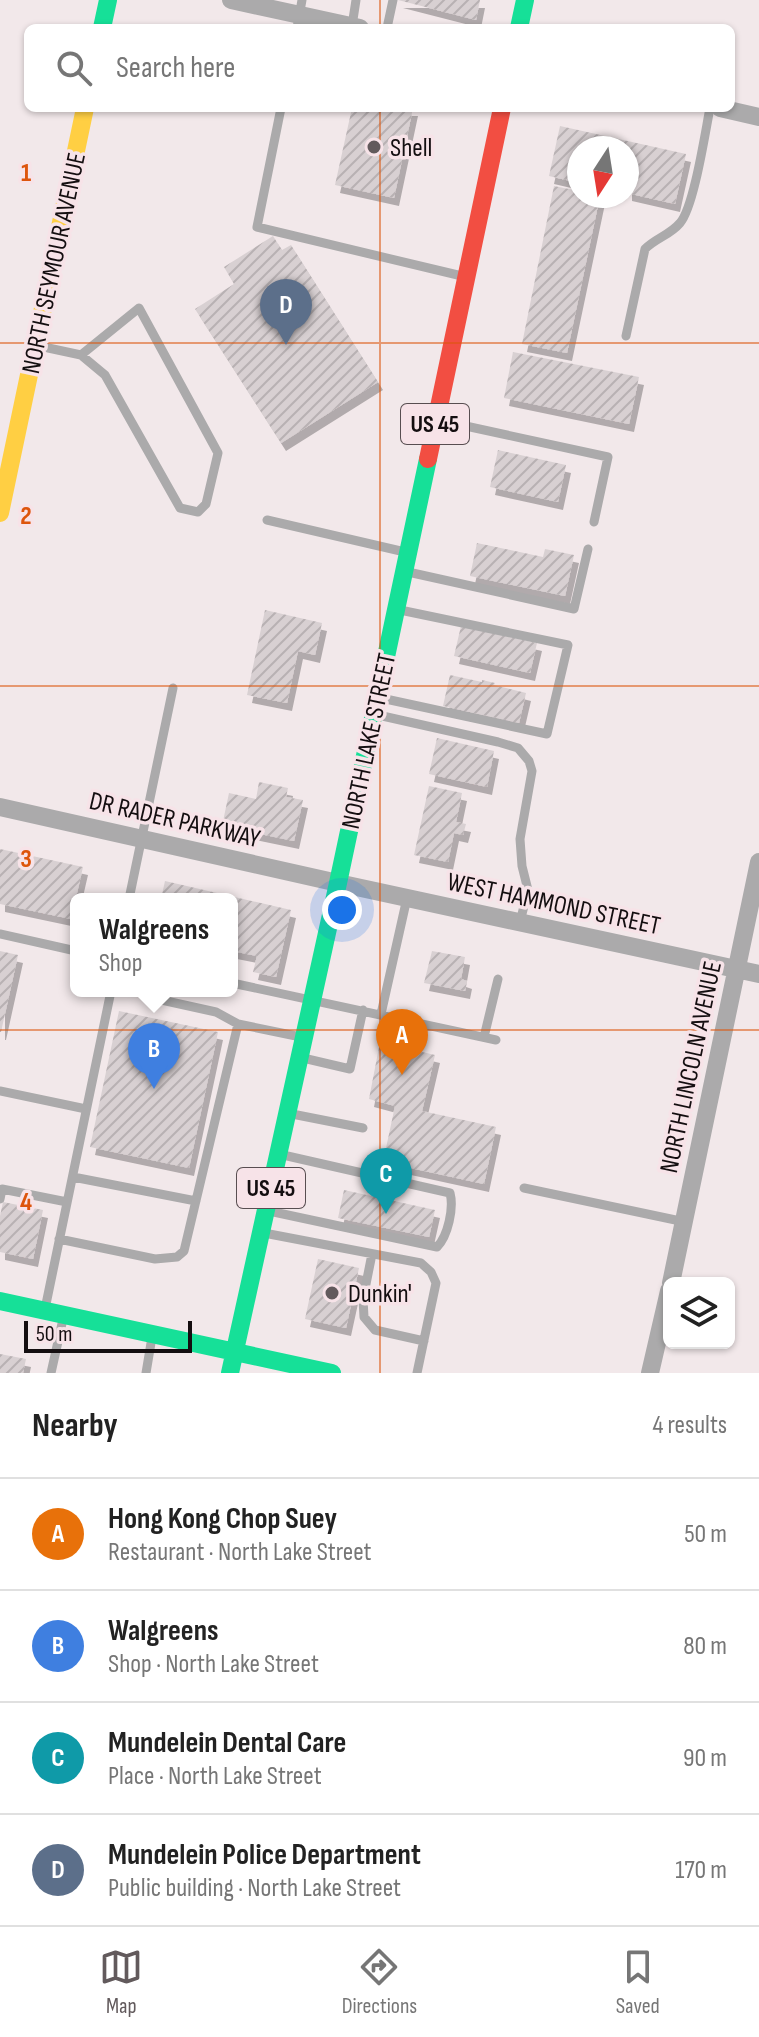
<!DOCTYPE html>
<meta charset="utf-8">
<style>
:root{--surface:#fff;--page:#f6f6f6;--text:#222;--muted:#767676;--line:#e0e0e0;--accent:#625a5c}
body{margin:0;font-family:"Sofia Sans Condensed",sans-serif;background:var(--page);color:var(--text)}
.controls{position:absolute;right:24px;bottom:24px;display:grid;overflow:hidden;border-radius:12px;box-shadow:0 2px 6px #0004}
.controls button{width:72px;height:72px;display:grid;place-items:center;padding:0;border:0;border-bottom:2px solid var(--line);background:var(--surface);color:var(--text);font:40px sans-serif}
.compass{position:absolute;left:567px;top:136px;width:72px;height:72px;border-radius:50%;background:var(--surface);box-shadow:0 2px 6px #0004;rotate:192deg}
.scale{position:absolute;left:24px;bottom:20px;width:168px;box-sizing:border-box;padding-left:8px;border:4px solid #140e10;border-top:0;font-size:22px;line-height:28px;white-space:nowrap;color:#140e10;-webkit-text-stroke:6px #f7e3e8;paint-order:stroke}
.you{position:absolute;left:342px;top:910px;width:28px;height:28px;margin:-20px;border:6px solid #fff;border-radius:50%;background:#1a73e8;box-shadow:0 0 0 12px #1a73e833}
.badge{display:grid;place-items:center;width:52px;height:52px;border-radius:50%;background:var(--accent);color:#fff;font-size:26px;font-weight:700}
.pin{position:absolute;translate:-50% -66px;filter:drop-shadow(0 2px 4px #0008)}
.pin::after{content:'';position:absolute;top:42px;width:28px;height:24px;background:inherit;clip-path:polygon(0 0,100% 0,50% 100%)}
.popup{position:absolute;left:70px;top:893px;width:168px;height:104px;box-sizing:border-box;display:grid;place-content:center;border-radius:12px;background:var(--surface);filter:drop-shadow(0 2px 6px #0005);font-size:26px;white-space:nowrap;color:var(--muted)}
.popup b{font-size:30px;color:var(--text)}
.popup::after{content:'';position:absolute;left:50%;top:100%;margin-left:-16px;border:16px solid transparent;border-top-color:var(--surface)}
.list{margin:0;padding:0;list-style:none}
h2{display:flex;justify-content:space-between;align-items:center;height:104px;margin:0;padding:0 32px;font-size:34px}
h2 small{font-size:26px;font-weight:400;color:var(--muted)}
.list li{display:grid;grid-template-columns:52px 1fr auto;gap:24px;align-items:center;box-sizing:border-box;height:112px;padding:0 32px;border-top:2px solid var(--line)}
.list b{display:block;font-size:30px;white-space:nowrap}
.list p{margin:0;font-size:26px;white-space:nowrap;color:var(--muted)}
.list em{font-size:26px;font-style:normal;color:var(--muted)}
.icon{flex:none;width:44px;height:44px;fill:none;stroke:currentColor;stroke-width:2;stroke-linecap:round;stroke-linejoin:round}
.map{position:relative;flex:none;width:759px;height:1373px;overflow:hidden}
.search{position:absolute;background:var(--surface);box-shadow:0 2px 6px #0004;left:24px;right:24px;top:24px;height:88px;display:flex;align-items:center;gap:20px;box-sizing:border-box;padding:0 28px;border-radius:12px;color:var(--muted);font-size:30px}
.sheet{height:552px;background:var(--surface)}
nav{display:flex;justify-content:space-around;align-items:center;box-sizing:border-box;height:112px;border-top:2px solid var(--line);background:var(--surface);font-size:22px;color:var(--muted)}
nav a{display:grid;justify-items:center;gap:4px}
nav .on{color:var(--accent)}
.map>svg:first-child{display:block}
.building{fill:url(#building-hatch);filter:url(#shadow)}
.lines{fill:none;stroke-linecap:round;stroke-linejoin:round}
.lane{stroke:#abaaab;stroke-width:9}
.street{stroke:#abaaab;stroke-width:18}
.fast{stroke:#16e098;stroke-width:18}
.slow{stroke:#ffcf43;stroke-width:18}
.jam{stroke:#f24e42;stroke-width:18}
.grid{fill:none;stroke:#dd550c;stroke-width:2;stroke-opacity:0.55}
.poi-dot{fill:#625a5c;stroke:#f7e3e8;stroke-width:3}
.labels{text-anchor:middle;stroke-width:7;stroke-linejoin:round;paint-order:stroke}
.shield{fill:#f7e3e8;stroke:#584e51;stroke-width:2}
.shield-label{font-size:24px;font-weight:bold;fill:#140e10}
.poi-label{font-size:26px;fill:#140e10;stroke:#f7e3e8;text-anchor:start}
.street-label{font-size:26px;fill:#140e10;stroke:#f7e3e8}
.grid-label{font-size:26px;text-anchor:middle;font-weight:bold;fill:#dd550c;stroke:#f7e3e8;stroke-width:7;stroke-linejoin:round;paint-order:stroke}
</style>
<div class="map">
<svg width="759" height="1373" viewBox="0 0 759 1373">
<defs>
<pattern id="building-hatch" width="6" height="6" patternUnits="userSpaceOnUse" patternTransform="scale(2)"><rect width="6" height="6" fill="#d8d0d2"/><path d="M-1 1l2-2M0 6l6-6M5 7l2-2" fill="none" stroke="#b8b1b3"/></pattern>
<filter id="shadow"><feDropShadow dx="5" dy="8" stdDeviation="0" flood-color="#0004"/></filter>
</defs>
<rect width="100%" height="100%" fill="#f2e8ea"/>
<path class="building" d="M 398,0 L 480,0 L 476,20 Z
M 352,108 L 413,108 L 394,198 L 335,185 Z
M 560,126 L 686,154 L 675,204 L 627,193 L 627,148 L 579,148 L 579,183 L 549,176 Z
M 554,186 L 579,191 L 579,196 L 600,196 L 567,353 L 522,344 Z
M 273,236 L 282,250 L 291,245 L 378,382 L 281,443 L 195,309 L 234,284 L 224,267 Z
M 513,352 L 639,377 L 629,424 L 504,398 Z
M 498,450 L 566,465 L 558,502 L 490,487 Z
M 477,543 L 543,557 L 545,549 L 574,555 L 565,596 L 470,576 Z
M 265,610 L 322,623 L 315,655 L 298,651 L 287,703 L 247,695 Z
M 461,626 L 537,643 L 530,673 L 454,656 Z
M 450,675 L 482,682 L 482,680 L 495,683 L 494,685 L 526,693 L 519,723 L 443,706 Z
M 437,738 L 494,751 L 487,787 L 429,774 Z
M 259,782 L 288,788 L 286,797 L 303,800 L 294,841 L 222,826 L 229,793 L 256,799 Z
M 429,786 L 462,793 L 456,822 L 466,824 L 463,835 L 454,833 L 448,862 L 414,855 Z
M 0,849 L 83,867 L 71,919 L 0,904 Z
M 165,881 L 291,910 L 276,977 L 253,972 L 257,956 L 232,951 L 232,899 L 161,899 Z
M 0,951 L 18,955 L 1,1032 L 0,1032 Z
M 432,951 L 465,957 L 461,979 L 467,981 L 465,991 L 424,983 Z
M 119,1011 L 218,1032 L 189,1168 L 90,1147 Z
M 380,1042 L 435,1055 L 422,1111 L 496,1127 L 484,1184 L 383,1162 L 395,1106 L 369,1099 Z
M 344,1190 L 435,1210 L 429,1237 L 338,1218 Z
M 3,1202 L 43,1210 L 33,1259 L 0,1252 L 0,1216 Z
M 318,1259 L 359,1268 L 346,1328 L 305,1319 Z
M 0,1354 L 26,1359 L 23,1373 L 0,1373 Z"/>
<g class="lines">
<path class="lane" d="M 352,26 L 356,0
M 297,28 L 302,0
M 387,28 L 393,0
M 281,108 L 257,227 L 462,276
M 626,336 L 645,249 C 656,238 670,235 680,223 C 694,207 705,133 710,108
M 39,346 L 81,355 L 105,375 L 180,508 L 198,512 L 206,504 L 218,453 L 139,308 L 81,355
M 438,420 L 608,457 L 594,522
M 267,520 L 405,552
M 408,572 L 574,609 L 588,549
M 381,698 L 547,734 L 568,645 L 400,610
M 378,715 L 498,742 L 518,748 L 529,761 L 532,771 L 520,839 L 522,866 L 528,890 L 520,922
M 129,899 L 173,688
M 0,934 L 76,951
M 232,983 L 496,1040
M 119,991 L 124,992
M 157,999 L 216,1012 L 238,1024 L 301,1037
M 381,1014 L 407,898
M 484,1037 L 498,979
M 303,1058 L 350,1069 L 363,1010
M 0,1091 L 86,1109
M 292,1114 L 363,1128
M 73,1177 L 196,1201
M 524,1188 L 685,1222
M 0,1199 L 2,1189 L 67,1202
M 269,1211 L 437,1247 C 448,1236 454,1208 450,1193 L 283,1155
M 264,1233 L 421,1263 L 431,1272 L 436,1283 L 417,1373
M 59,1239 L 155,1259 L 177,1257 L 184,1251 L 238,1024
M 372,1254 L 363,1299 L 364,1317 L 375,1330 L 424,1341
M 45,1309 L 111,991
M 51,1373 L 63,1319
M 146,1373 L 152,1337"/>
<path class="street" d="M 231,0 L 360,28
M 720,108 L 759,117
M 0,807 L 338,883 L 759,974
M 671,1283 L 759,862
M 650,1373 L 669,1291"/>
<path class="fast" d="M 102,28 L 108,0
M 519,28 L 525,0
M 0,1301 L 332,1373
M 230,1373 L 338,883 L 428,459"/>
<path class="slow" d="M 0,513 L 85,108"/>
<path class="jam" d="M 428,459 L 502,108"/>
</g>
<path class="grid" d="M 380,0 L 380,28M 380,108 L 380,1373M 0,343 L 759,343M 0,686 L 759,686M 0,1030 L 759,1030"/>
<g class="poi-dot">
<circle cx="374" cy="147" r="8"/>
<circle cx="332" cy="1293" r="8"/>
</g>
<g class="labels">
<g class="shield">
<rect x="401" y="404" width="68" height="40" rx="6"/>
<rect x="237" y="1168" width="68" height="40" rx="6"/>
</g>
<g class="shield-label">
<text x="435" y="432">US 45</text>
<text x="271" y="1196">US 45</text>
</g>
<g class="poi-label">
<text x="390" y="156">Shell</text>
<text x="348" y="1302">Dunkin'</text>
</g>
<g class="street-label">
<text transform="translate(53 263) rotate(-78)" y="9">NORTH SEYMOUR AVENUE</text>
<text transform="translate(368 741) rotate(-78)" y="9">NORTH LAKE STREET</text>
<text transform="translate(175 819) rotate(13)" y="9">DR RADER PARKWAY</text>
<text transform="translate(554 903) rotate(12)" y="9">WEST HAMMOND STREET</text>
<text transform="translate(690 1067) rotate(-78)" y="9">NORTH LINCOLN AVENUE</text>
</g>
</g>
<g class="grid-label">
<text x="26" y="181">1</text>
<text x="26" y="524">2</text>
<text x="26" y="867">3</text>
<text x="26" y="1210">4</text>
</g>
</svg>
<div class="controls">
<button><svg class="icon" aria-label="layers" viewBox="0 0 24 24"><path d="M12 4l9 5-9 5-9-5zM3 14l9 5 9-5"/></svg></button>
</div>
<svg class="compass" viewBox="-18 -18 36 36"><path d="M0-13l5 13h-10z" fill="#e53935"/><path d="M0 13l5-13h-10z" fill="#767676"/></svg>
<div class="scale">50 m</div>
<div class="you"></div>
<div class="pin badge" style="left:402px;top:1075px;background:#e8710a">A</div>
<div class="pin badge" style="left:154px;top:1089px;background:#3f7fe0">B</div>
<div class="popup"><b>Walgreens</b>Shop</div>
<div class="pin badge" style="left:386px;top:1214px;background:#0f9aa8">C</div>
<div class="pin badge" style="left:286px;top:345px;background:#5c6f8a">D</div>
<div class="search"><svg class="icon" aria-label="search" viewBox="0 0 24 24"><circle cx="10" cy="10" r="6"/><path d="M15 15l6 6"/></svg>Search here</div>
</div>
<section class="sheet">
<h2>Nearby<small>4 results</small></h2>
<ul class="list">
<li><span class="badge" style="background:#e8710a">A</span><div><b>Hong Kong Chop Suey</b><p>Restaurant · North Lake Street</p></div><em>50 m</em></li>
<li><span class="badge" style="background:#3f7fe0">B</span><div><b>Walgreens</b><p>Shop · North Lake Street</p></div><em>80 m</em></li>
<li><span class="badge" style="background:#0f9aa8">C</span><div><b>Mundelein Dental Care</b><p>Place · North Lake Street</p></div><em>90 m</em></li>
<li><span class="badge" style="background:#5c6f8a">D</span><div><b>Mundelein Police Department</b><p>Public building · North Lake Street</p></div><em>170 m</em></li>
</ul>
</section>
<nav>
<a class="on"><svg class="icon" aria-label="map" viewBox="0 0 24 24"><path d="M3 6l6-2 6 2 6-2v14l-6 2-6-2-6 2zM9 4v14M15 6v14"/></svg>Map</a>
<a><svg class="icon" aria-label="directions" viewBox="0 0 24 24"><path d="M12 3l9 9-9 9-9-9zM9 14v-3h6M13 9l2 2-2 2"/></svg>Directions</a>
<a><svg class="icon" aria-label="saved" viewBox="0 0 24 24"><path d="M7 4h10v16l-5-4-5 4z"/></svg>Saved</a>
</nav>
